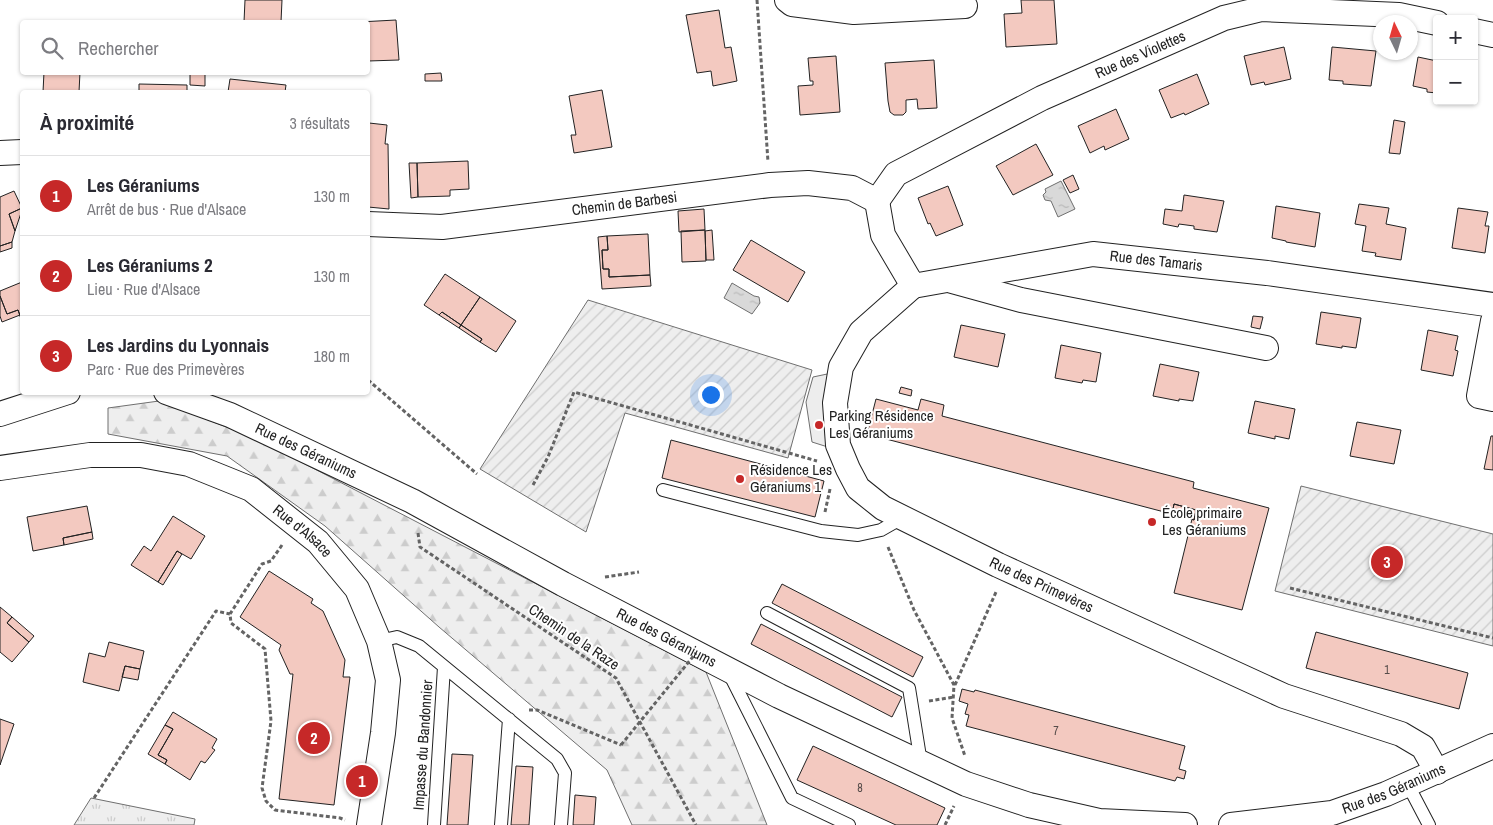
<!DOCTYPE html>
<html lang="fr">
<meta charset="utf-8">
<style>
:root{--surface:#fff;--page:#f2f2f3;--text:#2b2b33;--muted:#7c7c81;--line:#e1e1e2;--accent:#c62828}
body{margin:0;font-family:"Archivo Narrow",sans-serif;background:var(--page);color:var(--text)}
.controls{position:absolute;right:15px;top:15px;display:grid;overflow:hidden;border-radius:5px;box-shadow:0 1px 4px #0004}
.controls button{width:45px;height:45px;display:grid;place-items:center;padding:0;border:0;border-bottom:1px solid var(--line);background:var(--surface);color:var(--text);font:25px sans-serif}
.compass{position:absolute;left:1373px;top:15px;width:45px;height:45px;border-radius:50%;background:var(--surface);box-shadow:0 1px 4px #0004;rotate:355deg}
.you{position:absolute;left:710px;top:394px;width:18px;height:18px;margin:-12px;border:4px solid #fff;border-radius:50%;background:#1a73e8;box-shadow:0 0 0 8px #1a73e833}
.badge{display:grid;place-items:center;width:32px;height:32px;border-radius:50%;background:var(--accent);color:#fff;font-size:16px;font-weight:700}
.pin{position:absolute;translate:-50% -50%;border:2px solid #fff;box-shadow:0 1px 5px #0006}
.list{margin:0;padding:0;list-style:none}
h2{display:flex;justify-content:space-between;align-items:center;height:65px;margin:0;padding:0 20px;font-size:21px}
h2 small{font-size:16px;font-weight:400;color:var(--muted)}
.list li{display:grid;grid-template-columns:32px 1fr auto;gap:15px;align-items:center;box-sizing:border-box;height:80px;padding:0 20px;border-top:1px solid var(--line)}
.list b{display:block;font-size:19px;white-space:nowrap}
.list p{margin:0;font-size:16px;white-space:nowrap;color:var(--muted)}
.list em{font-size:16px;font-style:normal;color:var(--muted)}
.icon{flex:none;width:28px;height:28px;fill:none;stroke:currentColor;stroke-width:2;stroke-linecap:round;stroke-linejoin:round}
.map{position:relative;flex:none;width:1493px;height:825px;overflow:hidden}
.search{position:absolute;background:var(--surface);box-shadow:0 1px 4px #0004;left:20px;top:20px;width:350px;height:55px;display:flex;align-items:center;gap:12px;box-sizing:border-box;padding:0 18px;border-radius:5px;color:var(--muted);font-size:19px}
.panel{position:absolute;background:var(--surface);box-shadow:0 1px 4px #0004;left:20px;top:90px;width:350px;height:305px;border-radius:5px}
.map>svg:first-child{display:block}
.grass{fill:url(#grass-tufts);stroke:#6f6f6f}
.forest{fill:url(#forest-firs);stroke:#6f6f6f}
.garden{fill:url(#garden-furrows);stroke:#6f6f6f}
.parking{fill:#ededed;stroke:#6f6f6f}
.water{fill:url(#water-ripples);stroke:#6f6f6f}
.building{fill:#f3c9c0;stroke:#222}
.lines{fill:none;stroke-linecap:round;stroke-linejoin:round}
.service-casing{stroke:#222;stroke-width:14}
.minor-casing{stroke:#222;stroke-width:26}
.path{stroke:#646464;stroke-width:3;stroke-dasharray:4 2.5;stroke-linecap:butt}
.service{stroke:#fff;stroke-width:12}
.minor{stroke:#fff;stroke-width:24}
.path-bridge{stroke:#646464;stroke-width:3;stroke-dasharray:4 2.5;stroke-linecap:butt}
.poi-dot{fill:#c62828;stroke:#fff;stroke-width:2}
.labels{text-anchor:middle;stroke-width:4;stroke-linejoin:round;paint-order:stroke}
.number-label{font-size:12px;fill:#564c4a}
.street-label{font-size:15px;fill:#222;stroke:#fff}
.poi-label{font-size:15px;fill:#222;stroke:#fff;text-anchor:start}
</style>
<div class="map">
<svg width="1493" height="825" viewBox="0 0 1493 825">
<defs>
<pattern id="grass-tufts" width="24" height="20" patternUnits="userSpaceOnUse" patternTransform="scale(1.25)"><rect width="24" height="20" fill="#eee"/><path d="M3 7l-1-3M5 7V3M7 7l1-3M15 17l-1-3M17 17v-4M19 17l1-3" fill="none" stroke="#ccc"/></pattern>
<pattern id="forest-firs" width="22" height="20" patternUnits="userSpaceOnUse" patternTransform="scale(1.25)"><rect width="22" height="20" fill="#eee"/><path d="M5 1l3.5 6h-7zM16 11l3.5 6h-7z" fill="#ccc"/></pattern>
<pattern id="garden-furrows" width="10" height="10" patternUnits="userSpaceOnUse" patternTransform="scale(1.25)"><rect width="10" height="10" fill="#eee"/><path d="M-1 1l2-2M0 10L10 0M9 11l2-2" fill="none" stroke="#ccc"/></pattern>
<pattern id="water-ripples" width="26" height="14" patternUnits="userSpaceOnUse" patternTransform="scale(1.25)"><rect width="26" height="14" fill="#d9d9d9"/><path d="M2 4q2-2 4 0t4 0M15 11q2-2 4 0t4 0" fill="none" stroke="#bababa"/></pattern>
</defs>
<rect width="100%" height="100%" fill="#fff"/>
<path class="grass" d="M 91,798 L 195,819 L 194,825 L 74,825 Z"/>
<path class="forest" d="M 159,401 L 255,438 L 706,672 L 767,825 L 632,825 L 607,770 L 439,627 L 325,526 L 227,456 L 108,434 L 108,408 Z"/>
<path class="garden" d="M 588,300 L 812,370 L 788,458 L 625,413 L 586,532 L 480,469 Z
M 1301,486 L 1493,534 L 1493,646 L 1275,591 Z"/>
<path class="parking" d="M 832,373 L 831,448 L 812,442 L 806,402 L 813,377 Z"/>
<path class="water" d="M 1061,181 L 1075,209 L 1058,217 L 1051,201 L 1045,200 L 1043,195 L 1046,192 L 1045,189 Z
M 732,283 L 754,296 L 759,297 L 760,303 L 752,314 L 724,298 Z"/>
<path class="building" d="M 245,0 L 282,0 L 281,22 L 244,22 Z
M 1021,0 L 1054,0 L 1057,44 L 1006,47 L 1004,14 L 1022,13 Z
M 719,10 L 725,48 L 731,47 L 737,81 L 713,86 L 711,71 L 697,73 L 686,15 Z
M 396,20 L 399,60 L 368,61 L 368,22 L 359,22 Z
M 1284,47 L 1291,79 L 1265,85 L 1264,82 L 1251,85 L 1244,56 Z
M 1332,47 L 1376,51 L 1371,86 L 1343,84 L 1343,81 L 1329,80 Z
M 836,56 L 840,112 L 800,115 L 798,86 L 813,85 L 813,81 L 810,81 L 808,58 Z
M 1418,57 L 1437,61 L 1437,93 L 1427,92 L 1427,89 L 1413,86 Z
M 934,60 L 937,108 L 918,109 L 917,99 L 906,100 L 906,112 L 903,115 L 894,115 L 890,112 L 888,101 L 885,63 Z
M 44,72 L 80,72 L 79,92 L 43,92 Z
M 190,72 L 205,72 L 205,86 L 190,85 Z
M 441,73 L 442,81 L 425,81 L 425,74 Z
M 1197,74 L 1209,104 L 1185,115 L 1184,113 L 1171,118 L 1159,90 Z
M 230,79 L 286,85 L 285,92 L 228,92 Z
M 139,84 L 187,85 L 187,92 L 139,92 Z
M 602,90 L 612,147 L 574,153 L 571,135 L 576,135 L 569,96 Z
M 1116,109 L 1129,139 L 1105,150 L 1104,146 L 1090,153 L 1078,126 Z
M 1394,120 L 1405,122 L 1400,154 L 1389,153 Z
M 369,123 L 387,125 L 385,144 L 388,144 L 389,209 L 368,207 L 368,209 L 368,144 Z
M 1036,144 L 1053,175 L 1013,195 L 996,166 Z
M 468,161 L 469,189 L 450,190 L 450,196 L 418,197 L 417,163 Z
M 409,163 L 417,163 L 418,197 L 411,198 Z
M 1073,175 L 1079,189 L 1070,193 L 1063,180 Z
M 948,186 L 963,225 L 936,236 L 930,223 L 928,224 L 918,198 Z
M 14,191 L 22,208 L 9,214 L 15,231 L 12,242 L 0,246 L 0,197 Z
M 1184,195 L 1224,201 L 1217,232 L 1194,229 L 1194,226 L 1179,224 L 1178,227 L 1163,224 L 1165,209 L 1182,211 Z
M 1359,204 L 1389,208 L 1386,224 L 1406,228 L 1401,260 L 1375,256 L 1376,253 L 1362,251 L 1366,226 L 1355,224 Z
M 1276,206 L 1320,213 L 1315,247 L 1286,242 L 1286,241 L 1272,238 Z
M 22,208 L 22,210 L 15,231 L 9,214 Z
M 1458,208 L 1488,212 L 1485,226 L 1489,226 L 1485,253 L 1452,248 Z
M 704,209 L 705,230 L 679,232 L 678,211 Z
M 705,230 L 706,261 L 682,262 L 681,231 Z
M 712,230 L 714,260 L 706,260 L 705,231 Z
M 648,234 L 650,275 L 609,277 L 609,269 L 603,269 L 602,250 L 608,250 L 607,236 Z
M 607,236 L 608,250 L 602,250 L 603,269 L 609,269 L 609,277 L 650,275 L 651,286 L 602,289 L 598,237 Z
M 751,240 L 805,272 L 788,302 L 733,270 Z
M 12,242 L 12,248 L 0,252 L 0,246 Z
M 445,274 L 480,297 L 461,325 L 442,312 L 439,315 L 424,305 Z
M 22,282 L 22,322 L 18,310 L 7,314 L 0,296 L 0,291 Z
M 0,296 L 7,314 L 18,310 L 20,315 L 2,322 L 0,316 Z
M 480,297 L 516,321 L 496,352 L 480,342 L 482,339 L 461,325 Z
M 442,312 L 461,325 L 459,328 L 439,315 Z
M 1321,312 L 1361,318 L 1356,348 L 1342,346 L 1342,348 L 1316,344 Z
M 1253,316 L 1263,317 L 1260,329 L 1251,327 Z
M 461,325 L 482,339 L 480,342 L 459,328 Z
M 961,325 L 1005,334 L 998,367 L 954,357 Z
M 1428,330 L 1458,336 L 1455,350 L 1458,351 L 1453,376 L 1421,370 Z
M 1061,345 L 1101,353 L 1096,382 L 1083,380 L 1082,383 L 1055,378 Z
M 1160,364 L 1199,372 L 1193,401 L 1179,399 L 1179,401 L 1153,396 Z
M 901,387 L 912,390 L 911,396 L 899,393 Z
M 876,399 L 918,410 L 921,399 L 944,405 L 942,416 L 1194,482 L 1193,488 L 1269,508 L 1242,610 L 1174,593 L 1192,519 L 1194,520 L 1196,510 L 1174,504 L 1172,514 L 867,434 Z
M 1255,401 L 1295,409 L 1289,439 L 1275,436 L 1275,439 L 1248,433 Z
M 1357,422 L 1401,430 L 1394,464 L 1350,456 Z
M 1491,436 L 1493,436 L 1493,470 L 1484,469 Z
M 671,440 L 824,481 L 815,517 L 662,478 Z
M 1174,504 L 1196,510 L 1194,520 L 1172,514 Z
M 87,506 L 92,532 L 63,538 L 64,545 L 33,551 L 27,517 Z
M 173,516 L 205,536 L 191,559 L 177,551 L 158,582 L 131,565 L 144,546 L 151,551 Z
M 92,532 L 93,539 L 64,545 L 63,538 Z
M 177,551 L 182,554 L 163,585 L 158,582 Z
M 269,571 L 313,599 L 311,603 L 323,611 L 345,660 L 343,677 L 350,677 L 334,805 L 279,799 L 293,674 L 290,674 L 279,650 L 281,645 L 240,617 Z
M 782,584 L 923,657 L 913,677 L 772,603 Z
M 0,607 L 12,617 L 7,623 L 29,642 L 12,662 L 0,652 Z
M 12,617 L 34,636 L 29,642 L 7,623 Z
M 761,624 L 902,697 L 892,717 L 751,644 Z
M 1316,632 L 1468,673 L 1459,709 L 1306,668 Z
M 109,642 L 144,651 L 140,669 L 125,666 L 119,691 L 83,682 L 89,653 L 105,657 Z
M 125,666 L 140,669 L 138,680 L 122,677 Z
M 962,689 L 974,692 L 975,690 L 1185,746 L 1179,769 L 1186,771 L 1184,779 L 1177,777 L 1175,781 L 966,726 L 969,715 L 965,714 L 968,704 L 959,701 Z
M 173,712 L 217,739 L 212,748 L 215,750 L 205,763 L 201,761 L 190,780 L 165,764 L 167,760 L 158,755 L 173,729 L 165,725 Z
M 0,719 L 14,724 L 0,765 Z
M 165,725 L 173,729 L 158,755 L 167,760 L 165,764 L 148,754 Z
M 813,746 L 945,808 L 937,825 L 896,825 L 797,780 Z
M 452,754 L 473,755 L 468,825 L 447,825 Z
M 516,766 L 533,767 L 529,825 L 511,825 Z
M 575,795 L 596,797 L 594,825 L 573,825 Z"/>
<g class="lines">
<defs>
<path id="service" d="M 663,490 L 821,531 L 858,535 L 881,530 L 902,518
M 767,613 L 909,688 L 921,763
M 379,641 L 397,637 L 419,646 L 557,759 L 565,773 L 561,825
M 729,673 L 792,798 L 849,825
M 1408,785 L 1429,825
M 434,825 L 444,667
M 501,825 L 509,719"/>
<g id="minor">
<path d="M 787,0 L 792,4 L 854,12 L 965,6"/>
<path d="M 1474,31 L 1493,35"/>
<path d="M 0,153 L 22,152"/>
<path id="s1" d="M 877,201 L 883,235 L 913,286 L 1093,254 L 1267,273 L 1493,305"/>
<path id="s2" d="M 877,201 L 896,174 L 1042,98 L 1224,18 L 1261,9 L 1399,15 L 1437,23"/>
<path id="s3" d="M 368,224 L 442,227 L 770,185 L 808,183 L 852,188 L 877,201"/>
<path d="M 952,281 L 1021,300 L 1266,348"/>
<path id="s4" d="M 913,286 L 861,332 L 841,367 L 835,403 L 838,445 L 848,469 L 858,488 L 883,508 L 998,565 L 1284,696 L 1401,734 L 1423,747 L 1437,772"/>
<path d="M 1493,321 L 1479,396 L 1493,399"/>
<path id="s5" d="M 166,392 L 230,415 L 412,501 L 563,584 L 779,696 L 966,784 L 1029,805 L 1099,821 L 1185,825"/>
<path d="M 0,414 L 68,392"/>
<path id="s6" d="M 0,468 L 90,455 L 141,455 L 189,464 L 251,489 L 318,542 L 357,589 L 379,641 L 388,680 L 383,733 L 369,825"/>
<path id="s7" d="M 1231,825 L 1332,813 L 1386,794 L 1493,746"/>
</g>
</defs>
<use href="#service" class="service-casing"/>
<use href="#minor" class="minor-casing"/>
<path class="path" d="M 757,0 L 768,162
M 368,380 L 477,474
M 533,485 L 548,457 L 574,392 L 817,461
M 825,512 L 830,489
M 418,533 L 420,547 L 616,678 L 696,825
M 282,545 L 271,561 L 262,564 L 230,614 L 231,623 L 265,649 L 271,721 L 262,788 L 266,801 L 275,810 L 340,818 L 345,820
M 888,547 L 914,610 L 954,685 L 952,718 L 965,756
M 605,577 L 639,572
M 1290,588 L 1493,638
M 955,685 L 996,592
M 929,701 L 954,697
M 529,710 L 537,710 L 621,745
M 94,798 L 216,611 L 230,614
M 945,825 L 954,806"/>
<use href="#service" class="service"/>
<use href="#minor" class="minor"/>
<path class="path-bridge" d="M 621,745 L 696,653"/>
</g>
<g class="poi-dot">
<circle cx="819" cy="425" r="5"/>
<circle cx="740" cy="479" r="5"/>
<circle cx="1152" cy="522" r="5"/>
</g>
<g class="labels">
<g class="number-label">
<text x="1387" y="674">1</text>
<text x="1056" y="735">7</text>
<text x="860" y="792">8</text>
</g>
<g class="street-label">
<text dy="5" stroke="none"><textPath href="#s2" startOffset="305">Rue des Violettes</textPath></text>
<text dy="5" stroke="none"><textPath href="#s3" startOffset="258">Chemin de Barbesi</textPath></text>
<text dy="5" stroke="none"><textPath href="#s1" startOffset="340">Rue des Tamaris</textPath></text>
<text dy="5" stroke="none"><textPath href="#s5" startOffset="152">Rue des Géraniums</textPath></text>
<text dy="5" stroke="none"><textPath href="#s6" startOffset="324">Rue d'Alsace</textPath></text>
<text dy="5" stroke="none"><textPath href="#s4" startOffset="444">Rue des Primevères</textPath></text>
<text transform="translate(574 637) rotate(34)" y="5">Chemin de la Raze</text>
<text dy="5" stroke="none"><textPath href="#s5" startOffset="558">Rue des Géraniums</textPath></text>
<text transform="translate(423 745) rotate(-86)" y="5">Impasse du Bandonnier</text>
<text dy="5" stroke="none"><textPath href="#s7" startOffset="168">Rue des Géraniums</textPath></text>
</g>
<g class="poi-label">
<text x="829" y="421">Parking Résidence<tspan x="829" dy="17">Les Géraniums</tspan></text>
<text x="750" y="475">Résidence Les<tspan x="750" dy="17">Géraniums 1</tspan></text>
<text x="1162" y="518">École primaire<tspan x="1162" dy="17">Les Géraniums</tspan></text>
</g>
</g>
</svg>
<div class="controls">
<button>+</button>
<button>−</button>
</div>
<svg class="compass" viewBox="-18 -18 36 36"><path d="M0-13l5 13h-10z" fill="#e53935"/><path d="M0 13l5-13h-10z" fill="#7c7c81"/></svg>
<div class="you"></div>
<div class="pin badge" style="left:362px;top:781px">1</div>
<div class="pin badge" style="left:314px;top:738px">2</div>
<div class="pin badge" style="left:1387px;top:562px">3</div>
<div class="search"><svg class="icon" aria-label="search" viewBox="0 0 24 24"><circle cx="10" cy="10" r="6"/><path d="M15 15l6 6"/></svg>Rechercher</div>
<section class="panel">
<h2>À proximité<small>3 résultats</small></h2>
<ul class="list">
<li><span class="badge">1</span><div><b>Les Géraniums</b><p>Arrêt de bus · Rue d'Alsace</p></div><em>130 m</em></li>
<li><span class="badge">2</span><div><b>Les Géraniums 2</b><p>Lieu · Rue d'Alsace</p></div><em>130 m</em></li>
<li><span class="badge">3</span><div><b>Les Jardins du Lyonnais</b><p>Parc · Rue des Primevères</p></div><em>180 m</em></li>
</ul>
</section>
</div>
